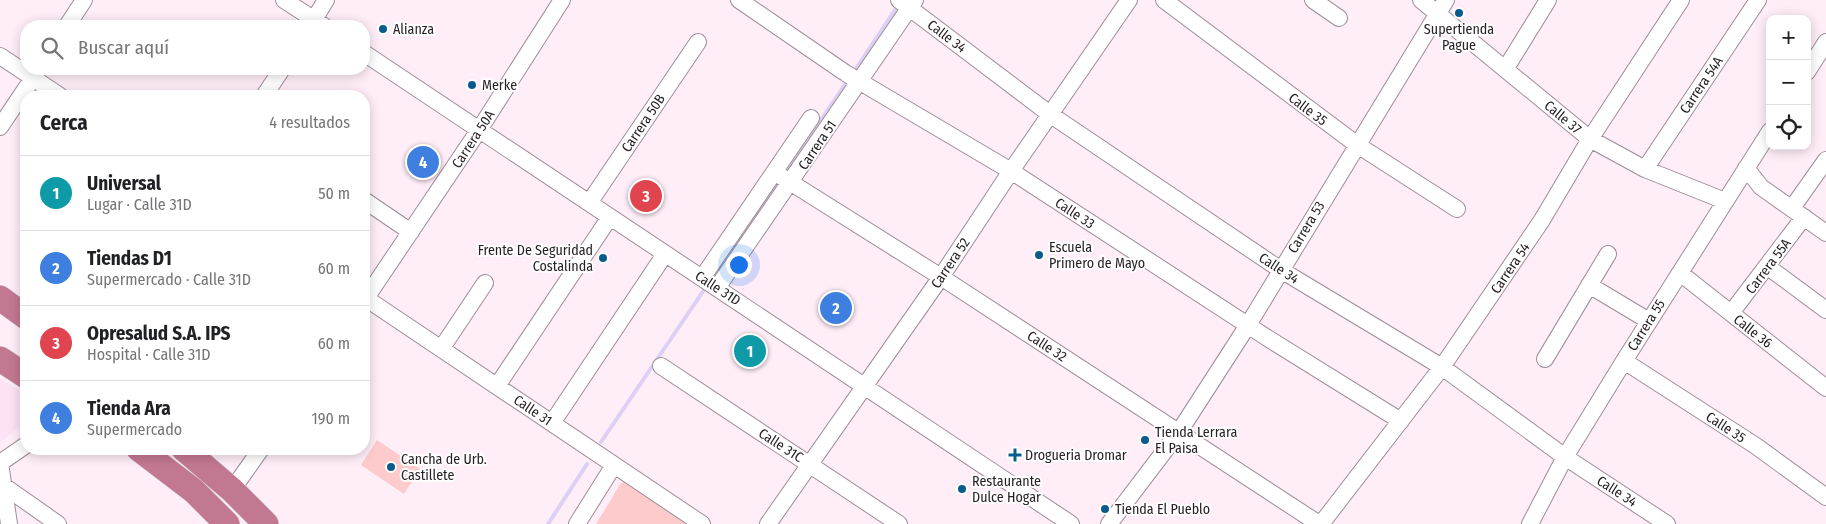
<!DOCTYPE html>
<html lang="es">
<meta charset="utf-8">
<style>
:root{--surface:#fff;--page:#f2f2f2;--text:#202124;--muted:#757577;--line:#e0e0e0;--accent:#095b8d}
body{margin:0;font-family:"Fira Sans Condensed",sans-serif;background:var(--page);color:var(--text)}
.controls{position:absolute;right:15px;top:15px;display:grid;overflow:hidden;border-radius:10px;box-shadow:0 2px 12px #0003}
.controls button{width:45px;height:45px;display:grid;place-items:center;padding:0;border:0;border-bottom:1px solid var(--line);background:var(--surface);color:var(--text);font:25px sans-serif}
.you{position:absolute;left:738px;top:264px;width:18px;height:18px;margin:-12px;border:4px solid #fff;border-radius:50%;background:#1a73e8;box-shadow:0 0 0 8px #1a73e833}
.badge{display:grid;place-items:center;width:32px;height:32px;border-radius:50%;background:var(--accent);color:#fff;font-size:16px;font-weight:700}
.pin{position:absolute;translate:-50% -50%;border:2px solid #fff;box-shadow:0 1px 5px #0006}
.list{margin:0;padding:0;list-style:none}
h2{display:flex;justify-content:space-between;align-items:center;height:65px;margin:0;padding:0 20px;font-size:21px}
h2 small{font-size:16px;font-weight:400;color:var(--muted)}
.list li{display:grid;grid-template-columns:32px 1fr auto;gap:15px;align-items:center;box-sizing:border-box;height:75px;padding:0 20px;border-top:1px solid var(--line)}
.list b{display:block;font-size:19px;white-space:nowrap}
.list p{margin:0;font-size:16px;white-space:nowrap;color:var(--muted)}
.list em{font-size:16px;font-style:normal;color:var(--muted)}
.icon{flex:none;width:28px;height:28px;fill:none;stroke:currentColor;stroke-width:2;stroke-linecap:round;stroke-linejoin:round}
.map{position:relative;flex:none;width:1826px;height:524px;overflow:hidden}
.search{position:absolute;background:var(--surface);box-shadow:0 2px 12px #0003;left:20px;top:20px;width:350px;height:55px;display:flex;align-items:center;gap:12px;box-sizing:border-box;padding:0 18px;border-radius:20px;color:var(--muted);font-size:19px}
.panel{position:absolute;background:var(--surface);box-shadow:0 2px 12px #0003;left:20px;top:90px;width:350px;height:365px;border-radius:20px}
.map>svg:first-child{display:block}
.built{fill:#fce2f3}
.green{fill:#fecbcc}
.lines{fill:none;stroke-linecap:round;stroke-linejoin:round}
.stream{stroke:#dcd0f4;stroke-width:4}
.minor-casing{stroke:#9d8d97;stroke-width:18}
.highway-casing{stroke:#d8d7d8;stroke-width:26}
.minor{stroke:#fff;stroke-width:16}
.highway{stroke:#c37892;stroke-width:25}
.poi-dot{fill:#095b8d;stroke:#fff;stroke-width:2}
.labels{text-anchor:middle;stroke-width:4;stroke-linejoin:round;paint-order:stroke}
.poi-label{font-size:14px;fill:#282226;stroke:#fff;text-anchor:start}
.street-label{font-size:14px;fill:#282226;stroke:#fff}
</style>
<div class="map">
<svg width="1826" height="524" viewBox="0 0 1826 524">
<rect width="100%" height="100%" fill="#ffedf8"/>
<path class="built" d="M 0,378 L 26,395 L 26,421 L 0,443 Z"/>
<path class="green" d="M 377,440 L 420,469 L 404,494 L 361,465 Z
M 628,481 L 692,524 L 596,524 L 621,483 Z"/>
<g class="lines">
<path class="stream" d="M 853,73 L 899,4
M 784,174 L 849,79
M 732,248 L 780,180
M 601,442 L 706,287
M 548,524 L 587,464"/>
<defs>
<path id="minor" d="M 284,0 L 324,26
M 739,0 L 844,72
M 899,0 L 1051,115 L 1281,270 L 1442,367 L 1565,457 L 1667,524
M 1164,0 L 1356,144 L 1457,209
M 1313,0 L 1339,18
M 1421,0 L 1590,139 L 1645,169 L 1725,201
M 67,26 L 84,0
M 310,26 L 326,0
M 364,53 L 1071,524
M 0,56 L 60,96
M 1506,68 L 1548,0
M 1807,72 L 1826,42
M 847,74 L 1011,171 L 1269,339 L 1401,421
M 264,96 L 282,69
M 0,127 L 39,69
M 1746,168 L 1761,187 L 1826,233
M 1645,169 L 1758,0
M 774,172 L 941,277 L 1319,524
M 364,200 L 411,232
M 589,203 L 698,42
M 1792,208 L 1826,160
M 1768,267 L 1826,310
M 1680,273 L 1826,388
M 702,278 L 811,118
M 1589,285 L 1649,321
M 717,288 L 915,0
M 364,297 L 702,524
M 364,301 L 479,130 L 562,0
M 1731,313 L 1804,217
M 441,349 L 485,283
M 1545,359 L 1608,254
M 1624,361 L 1756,446 L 1826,497
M 661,366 L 899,524
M 497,386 L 610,217
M 552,423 L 665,254
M 0,463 L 9,524
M 0,463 L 26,445
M 4,486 L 58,524
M 232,490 L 261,449
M 577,524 L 614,465
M 768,524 L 941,277 L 1011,171 L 1129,0
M 1109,524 L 1179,432 L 1248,325 L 1446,0
M 1321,524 L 1442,367 L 1542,220 L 1590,139 L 1681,0
M 1530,524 L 1565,457 L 1624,361 L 1770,131"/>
<path id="highway" d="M 0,298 L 26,317
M 0,359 L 26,376
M 139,449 L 194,491 L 227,524
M 184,449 L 232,490 L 266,524"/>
</defs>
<use href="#minor" class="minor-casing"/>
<use href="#highway" class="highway-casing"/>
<use href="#minor" class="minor"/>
<use href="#highway" class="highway"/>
</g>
<g class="poi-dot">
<circle cx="1459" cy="13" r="5"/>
<circle cx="383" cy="29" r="5"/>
<circle cx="472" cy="85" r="5"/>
<circle cx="1039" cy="255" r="5"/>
<circle cx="603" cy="258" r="5"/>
<circle cx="1145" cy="440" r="5"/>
<path d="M1012.5 447.5h5v5h5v5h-5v5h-5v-5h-5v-5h5z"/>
<circle cx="391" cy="467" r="5"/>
<circle cx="962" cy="489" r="5"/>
<circle cx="1105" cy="509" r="5"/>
</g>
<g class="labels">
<g class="poi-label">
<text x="393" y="34">Alianza</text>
<text x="1459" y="34" text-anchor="middle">Supertienda<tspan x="1459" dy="16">Pague</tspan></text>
<text x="482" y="90">Merke</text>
<text x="1049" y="252">Escuela<tspan x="1049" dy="16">Primero de Mayo</tspan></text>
<text x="593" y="255" text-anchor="end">Frente De Seguridad<tspan x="593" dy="16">Costalinda</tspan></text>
<text x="1155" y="437">Tienda Lerrara<tspan x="1155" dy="16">El Paisa</tspan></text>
<text x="1025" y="460">Drogueria Dromar</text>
<text x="401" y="464">Cancha de Urb.<tspan x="401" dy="16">Castillete</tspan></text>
<text x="972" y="486">Restaurante<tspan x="972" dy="16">Dulce Hogar</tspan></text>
<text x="1115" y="514">Tienda El Pueblo</text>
</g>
<g class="street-label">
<text transform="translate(947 36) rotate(37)" y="5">Calle 34</text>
<text transform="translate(1701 85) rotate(-56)" y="5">Carrera 54A</text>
<text transform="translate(1308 109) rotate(37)" y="5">Calle 35</text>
<text transform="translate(1563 117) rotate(40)" y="5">Calle 37</text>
<text transform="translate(643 123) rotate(-56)" y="5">Carrera 50B</text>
<text transform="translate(473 139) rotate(-57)" y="5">Carrera 50A</text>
<text transform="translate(817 145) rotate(-56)" y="5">Carrera 51</text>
<text transform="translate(1075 213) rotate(33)" y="5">Calle 33</text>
<text transform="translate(1306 227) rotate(-59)" y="5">Carrera 53</text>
<text transform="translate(950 263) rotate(-56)" y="5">Carrera 52</text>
<text transform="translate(1768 266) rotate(-53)" y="5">Carrera 55A</text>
<text transform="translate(1279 268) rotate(33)" y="5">Calle 34</text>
<text transform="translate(1510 268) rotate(-56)" y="5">Carrera 54</text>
<text transform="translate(718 288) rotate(33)" y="5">Calle 31D</text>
<text transform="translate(1646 325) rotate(-58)" y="5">Carrera 55</text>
<text transform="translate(1753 331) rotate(38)" y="5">Calle 36</text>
<text transform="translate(1047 346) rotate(33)" y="5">Calle 32</text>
<text transform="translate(533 410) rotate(34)" y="5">Calle 31</text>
<text transform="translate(1726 427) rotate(33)" y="5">Calle 35</text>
<text transform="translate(781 445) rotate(33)" y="5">Calle 31C</text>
<text transform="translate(1617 491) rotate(33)" y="5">Calle 34</text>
</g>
</g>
</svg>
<div class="controls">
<button>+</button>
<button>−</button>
<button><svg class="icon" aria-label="locate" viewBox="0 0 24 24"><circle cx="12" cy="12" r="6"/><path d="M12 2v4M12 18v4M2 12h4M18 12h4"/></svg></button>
</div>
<div class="you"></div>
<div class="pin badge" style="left:750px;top:351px;background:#0f9aa8">1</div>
<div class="pin badge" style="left:836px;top:308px;background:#3f7fe0">2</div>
<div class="pin badge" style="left:646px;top:196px;background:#e0444e">3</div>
<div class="pin badge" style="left:423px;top:162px;background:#3f7fe0">4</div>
<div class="search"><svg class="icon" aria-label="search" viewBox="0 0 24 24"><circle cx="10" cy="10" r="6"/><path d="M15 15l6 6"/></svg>Buscar aquí</div>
<section class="panel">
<h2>Cerca<small>4 resultados</small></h2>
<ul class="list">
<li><span class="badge" style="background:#0f9aa8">1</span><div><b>Universal</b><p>Lugar · Calle 31D</p></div><em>50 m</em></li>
<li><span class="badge" style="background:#3f7fe0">2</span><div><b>Tiendas D1</b><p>Supermercado · Calle 31D</p></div><em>60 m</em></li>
<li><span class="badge" style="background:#e0444e">3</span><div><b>Opresalud S.A. IPS</b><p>Hospital · Calle 31D</p></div><em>60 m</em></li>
<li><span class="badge" style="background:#3f7fe0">4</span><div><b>Tienda Ara</b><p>Supermercado</p></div><em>190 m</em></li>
</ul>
</section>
</div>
